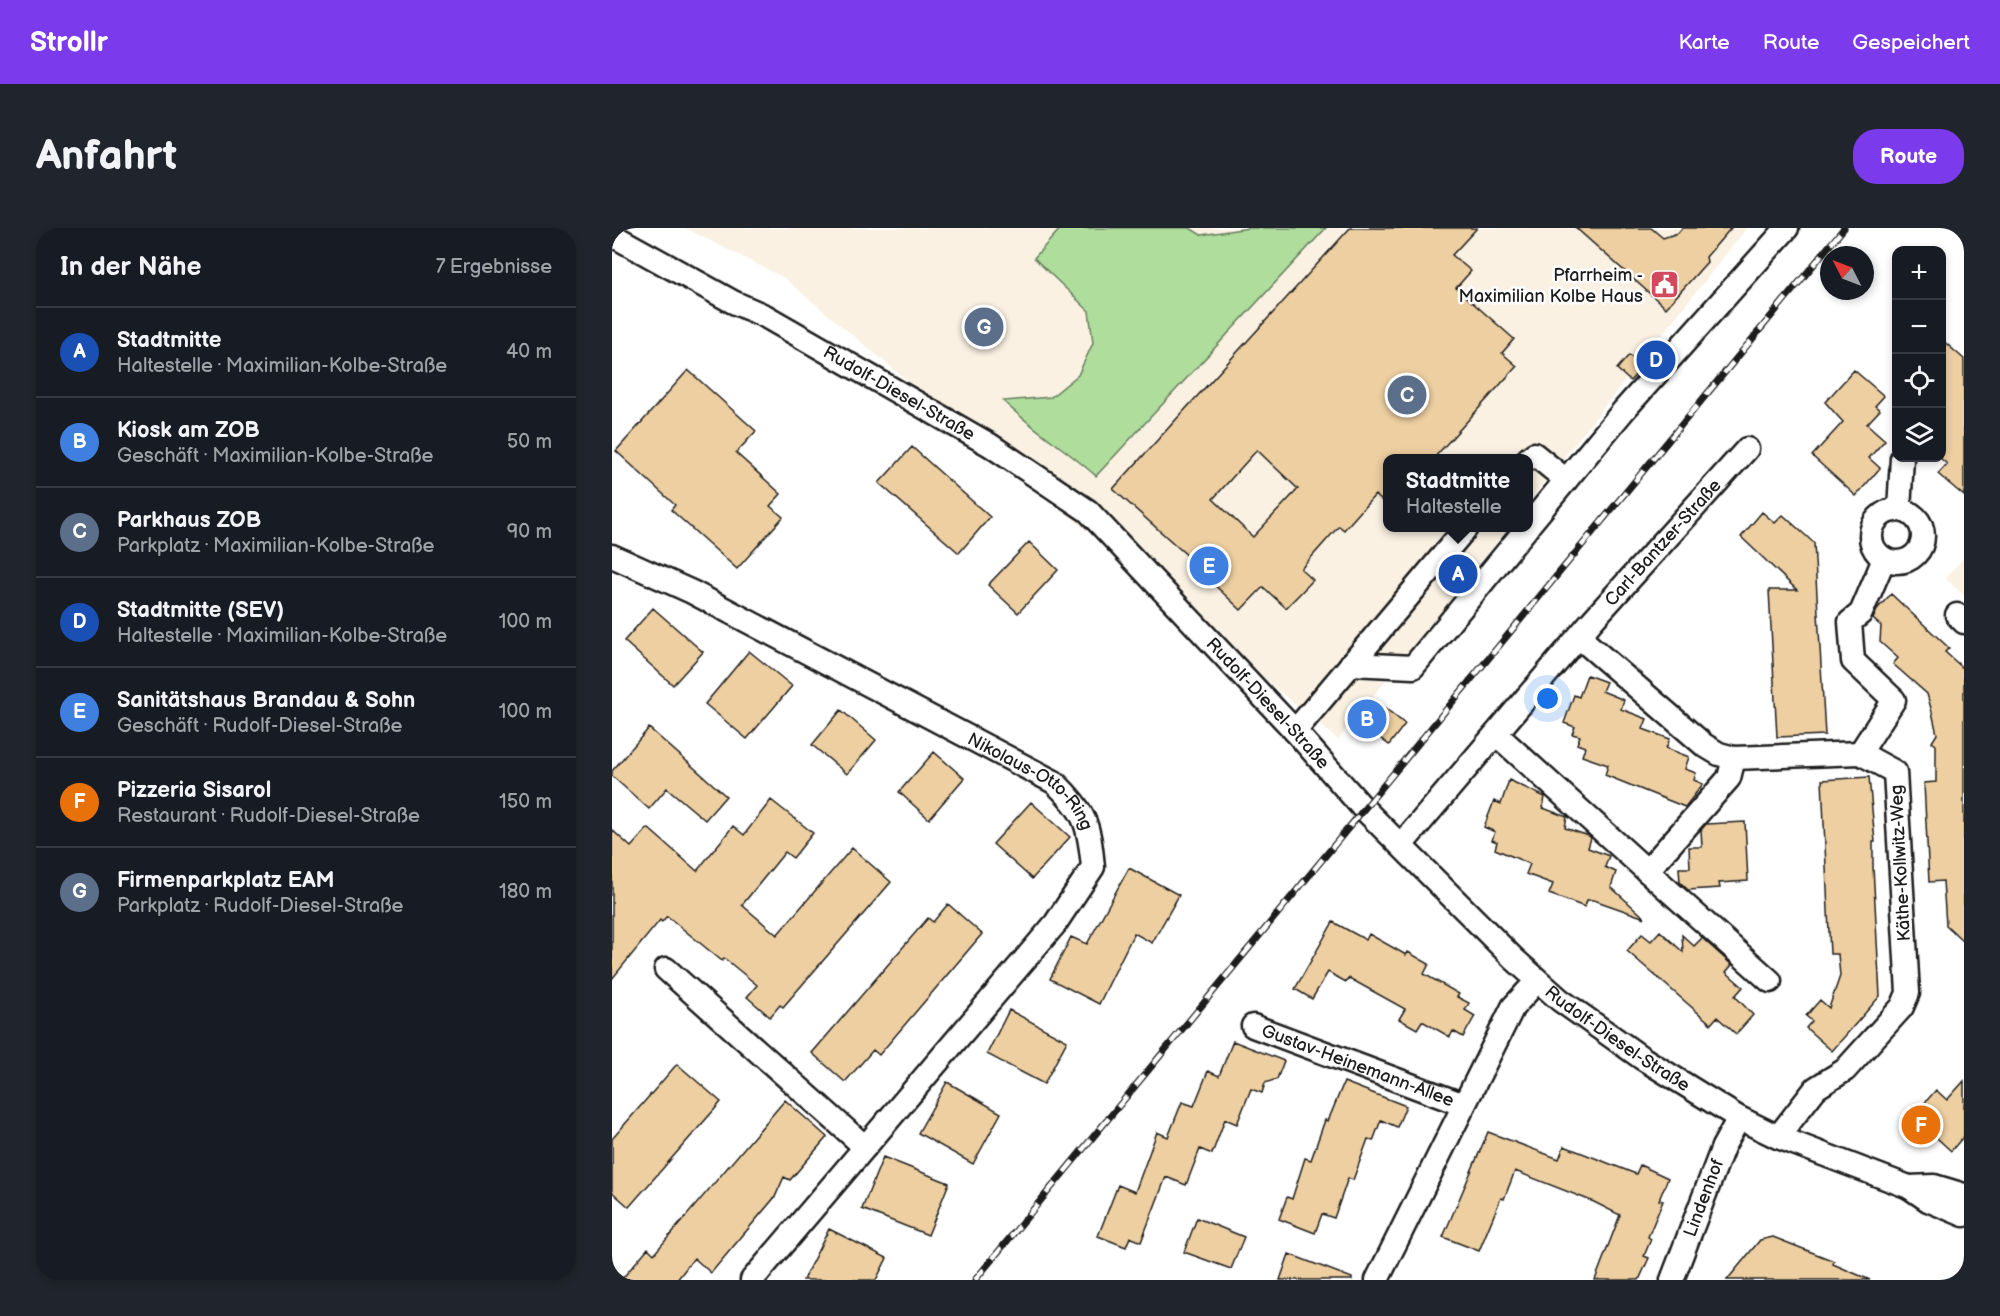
<!DOCTYPE html>
<html lang="de">
<meta charset="utf-8">
<style>
:root{--surface:#171b24;--page:#20242c;--text:#f1f3f6;--muted:#9ea1a6;--line:#363941;--accent:#7c3aed}
body{margin:0;font-family:"Balsamiq Sans",sans-serif;background:var(--page);color:var(--text)}
.controls{position:absolute;right:18px;top:18px;display:grid;overflow:hidden;border-radius:12px;box-shadow:0 3px 9px #0003}
.controls button{width:54px;height:54px;display:grid;place-items:center;padding:0;border:0;border-bottom:2px solid var(--line);background:var(--surface);color:var(--text);font:30px sans-serif}
.compass{position:absolute;left:1208px;top:18px;width:54px;height:54px;border-radius:50%;background:var(--surface);box-shadow:0 3px 9px #0003;rotate:312deg}
.you{position:absolute;left:936px;top:471px;width:21px;height:21px;margin:-15px;border:4px solid #fff;border-radius:50%;background:#1a73e8;box-shadow:0 0 0 9px #1a73e833}
.badge{display:grid;place-items:center;width:39px;height:39px;border-radius:50%;background:var(--accent);color:#fff;font-size:20px;font-weight:700}
.pin{position:absolute;translate:-50% -50%;border:3px solid #fff;box-shadow:0 2px 6px #0006}
.popup{position:absolute;left:771px;top:226px;width:150px;height:78px;box-sizing:border-box;display:grid;place-content:center;border-radius:12px;background:var(--surface);filter:drop-shadow(0 2px 4px #0005);font-size:20px;white-space:nowrap;color:var(--muted)}
.popup b{font-size:22px;color:var(--text)}
.popup::after{content:'';position:absolute;left:50%;top:100%;margin-left:-12px;border:12px solid transparent;border-top-color:var(--surface)}
.list{margin:0;padding:0;list-style:none}
h2{display:flex;justify-content:space-between;align-items:center;height:78px;margin:0;padding:0 24px;font-size:26px}
h2 small{font-size:20px;font-weight:400;color:var(--muted)}
.list li{display:grid;grid-template-columns:39px 1fr auto;gap:18px;align-items:center;box-sizing:border-box;height:90px;padding:0 24px;border-top:2px solid var(--line)}
.list b{display:block;font-size:22px;white-space:nowrap}
.list p{margin:0;font-size:20px;white-space:nowrap;color:var(--muted)}
.list em{font-size:20px;font-style:normal;color:var(--muted)}
.icon{flex:none;width:33px;height:33px;fill:none;stroke:currentColor;stroke-width:2;stroke-linecap:round;stroke-linejoin:round}
.map{position:relative;flex:none;width:1352px;height:1052px;overflow:hidden;border-radius:24px}
header{display:flex;align-items:center;gap:36px;box-sizing:border-box;height:84px;padding:0 30px;background:var(--accent);color:#fff}
header strong{font-size:28px}
nav{display:flex;gap:33px;margin-inline-start:auto;font-size:21px}
.intro{display:flex;align-items:center;justify-content:space-between;box-sizing:border-box;height:144px;padding:0 36px}
h1{margin:0;font-size:42px}
.button{padding:15px 27px;border-radius:24px;background:var(--accent);color:#fff;font-size:21px;font-weight:700}
main{display:flex;gap:36px;padding:0 36px}
aside{flex:1;background:var(--surface);border-radius:24px;box-shadow:0 3px 9px #0003}
.map>svg:first-child{display:block}
.built{fill:#faf1e3}
.green{fill:#aedd9c;stroke:#657c5c;stroke-width:1.5}
.building{fill:#eecfa1;stroke:#1c1c1c;stroke-width:1.5;fill-rule:evenodd}
.lines{fill:none;stroke-linecap:round;stroke-linejoin:round}
.minor-casing{stroke:#1c1c1c;stroke-width:27}
.minor{stroke:#fff;stroke-width:22}
.rail-casing{stroke:#1c1c1c;stroke-width:7}
.rail{stroke:#fff;stroke-width:4.5;stroke-dasharray:14;stroke-linecap:butt}
.labels{text-anchor:middle;stroke-width:5;stroke-linejoin:round;paint-order:stroke}
.poi-label{font-size:18px;fill:#1c1c1c;stroke:#fff;text-anchor:end}
.street-label{font-size:18px;fill:#1c1c1c;stroke:#fff}
</style>
<header>
<strong>Strollr</strong>
<nav><a>Karte</a><a>Route</a><a>Gespeichert</a></nav>
</header>
<div class="intro"><h1>Anfahrt</h1><a class="button">Route</a></div>
<main>
<aside>
<h2>In der Nähe<small>7 Ergebnisse</small></h2>
<ul class="list">
<li><span class="badge" style="background:#1a4fb4">A</span><div><b>Stadtmitte</b><p>Haltestelle · Maximilian-Kolbe-Straße</p></div><em>40 m</em></li>
<li><span class="badge" style="background:#3f7fe0">B</span><div><b>Kiosk am ZOB</b><p>Geschäft · Maximilian-Kolbe-Straße</p></div><em>50 m</em></li>
<li><span class="badge" style="background:#5c6f8a">C</span><div><b>Parkhaus ZOB</b><p>Parkplatz · Maximilian-Kolbe-Straße</p></div><em>90 m</em></li>
<li><span class="badge" style="background:#1a4fb4">D</span><div><b>Stadtmitte (SEV)</b><p>Haltestelle · Maximilian-Kolbe-Straße</p></div><em>100 m</em></li>
<li><span class="badge" style="background:#3f7fe0">E</span><div><b>Sanitätshaus Brandau &amp; Sohn</b><p>Geschäft · Rudolf-Diesel-Straße</p></div><em>100 m</em></li>
<li><span class="badge" style="background:#e8710a">F</span><div><b>Pizzeria Sisarol</b><p>Restaurant · Rudolf-Diesel-Straße</p></div><em>150 m</em></li>
<li><span class="badge" style="background:#5c6f8a">G</span><div><b>Firmenparkplatz EAM</b><p>Parkplatz · Rudolf-Diesel-Straße</p></div><em>180 m</em></li>
</ul>
</aside>
<div class="map">
<svg width="1352" height="1052" viewBox="0 0 1352 1052">
<rect width="100%" height="100%" fill="#fff"/>
<filter id="ink" filterUnits="userSpaceOnUse"><feTurbulence type="fractalNoise" baseFrequency=".0167" numOctaves="2"/><feDisplacementMap in="SourceGraphic" scale="12" xChannelSelector="R" yChannelSelector="G"/><feConvolveMatrix kernelMatrix="1 2 1 2 8 2 1 2 1" color-interpolation-filters="sRGB"/></filter>
<g filter="url(#ink)">
<path class="built" d="M 73,0 L 1135,0 L 917,273 L 916,230 L 776,230 L 776,300 L 896,300 L 726,512 L 172,50 Z
M 1352,329 L 1352,368 L 1333,350 Z"/>
<path class="green" d="M 449,0 L 578,0 L 589,7 L 637,0 L 714,0 L 484,248 C 454,221 420,201 391,173 L 439,169 L 466,147 L 481,115 L 477,83 L 422,30 Z"/>
<path class="building" d="M 738,0 L 865,0 L 840,27 L 859,43 L 844,60 L 902,111 L 890,125 L 905,138 L 821,231 L 776,231 L 776,278 L 763,267 L 732,302 L 727,298 L 689,341 L 701,352 L 674,380 L 651,359 L 629,382 L 576,332 L 578,330 L 501,261 ZM 645,222 L 686,261 L 641,309 L 601,271 Z
M 964,0 L 1039,0 L 1051,10 L 1066,5 L 1070,0 L 1119,0 L 1094,29 L 1095,34 L 1054,80 Z
M 1329,111 L 1352,131 L 1352,268 L 1326,246 L 1335,236 L 1329,231 Z
M 1017,127 L 1031,139 L 1018,153 L 1005,141 Z
M 76,142 L 144,203 L 124,225 L 169,266 L 158,278 L 171,289 L 125,341 L 59,282 L 63,277 L 4,223 Z
M 1242,142 L 1272,168 L 1263,178 L 1268,182 L 1255,196 L 1273,212 L 1257,230 L 1268,240 L 1244,268 L 1200,228 L 1231,194 L 1213,174 Z
M 300,219 L 378,289 L 347,325 L 267,255 Z
M 1150,284 L 1163,295 L 1171,287 L 1202,315 L 1213,507 L 1165,509 L 1157,362 L 1185,362 L 1129,309 Z
M 417,314 L 446,342 L 406,385 L 376,357 Z
M 1279,366 L 1337,420 L 1333,424 L 1352,441 L 1352,714 L 1334,697 L 1331,653 L 1317,654 L 1312,555 L 1324,554 L 1324,517 L 1320,514 L 1325,506 L 1320,484 L 1315,466 L 1281,436 L 1286,430 L 1268,414 L 1269,398 L 1261,391 L 1266,380 Z
M 41,380 L 91,424 L 61,457 L 12,413 Z
M 137,423 L 180,458 L 135,511 L 93,476 Z
M 975,447 L 994,454 L 990,463 L 1012,472 L 1009,481 L 1035,491 L 1031,501 L 1058,511 L 1054,520 L 1077,529 L 1073,541 L 1084,545 L 1082,552 L 1091,556 L 1073,579 L 993,547 L 996,537 L 970,528 L 973,519 L 965,516 L 968,508 L 960,506 L 963,499 L 952,495 L 962,467 L 967,469 Z
M 763,472 L 793,496 L 777,517 L 764,507 L 761,510 L 746,498 L 748,478 Z
M 229,482 L 264,512 L 235,546 L 200,517 Z
M 37,500 L 114,568 L 93,592 L 55,560 L 37,581 L 0,548 L 0,543 Z
M 322,524 L 352,550 L 317,591 L 287,564 Z
M 1257,549 L 1263,614 L 1261,614 L 1261,639 L 1268,768 L 1220,823 L 1194,800 L 1200,793 L 1194,788 L 1208,772 L 1217,780 L 1228,748 L 1226,726 L 1218,726 L 1210,552 Z
M 897,552 L 933,569 L 931,580 L 955,589 L 953,600 L 977,608 L 979,610 L 976,620 L 997,628 L 993,639 L 1004,644 L 999,659 L 1033,690 L 982,672 L 975,672 L 973,679 L 937,666 L 941,656 L 914,646 L 918,636 L 883,621 L 885,614 L 880,612 L 883,604 L 872,599 L 882,573 L 889,576 Z
M 159,572 L 201,605 L 181,630 L 173,624 L 130,677 L 165,707 L 240,620 L 279,654 L 171,779 L 168,777 L 158,789 L 135,769 L 145,757 L 112,730 L 110,733 L 55,688 L 50,694 L 48,692 L 0,751 L 0,602 L 19,619 L 36,600 L 85,643 L 121,598 L 132,607 Z
M 419,574 L 458,609 L 420,651 L 381,616 Z
M 1133,594 L 1136,653 L 1107,655 L 1108,660 L 1076,662 L 1068,654 L 1067,640 L 1078,640 L 1077,619 L 1090,619 L 1089,602 L 1094,596 Z
M 517,640 L 567,667 L 540,715 L 522,705 L 487,776 L 438,751 L 459,709 L 475,716 Z
M 336,676 L 370,706 L 267,827 L 261,822 L 233,854 L 200,825 L 316,690 L 321,694 Z
M 721,694 L 754,712 L 757,706 L 794,727 L 796,724 L 817,736 L 812,746 L 847,766 L 845,769 L 857,775 L 853,782 L 863,788 L 851,809 L 841,803 L 838,809 L 810,793 L 805,801 L 787,791 L 793,781 L 737,750 L 734,754 L 716,744 L 700,771 L 683,761 Z
M 1048,703 L 1071,724 L 1070,707 L 1082,718 L 1090,710 L 1120,737 L 1114,744 L 1131,759 L 1123,768 L 1141,787 L 1124,806 L 1105,789 L 1099,796 L 1015,723 L 1030,706 L 1039,713 Z
M 397,782 L 455,813 L 432,856 L 375,826 Z
M 621,813 L 672,833 L 665,851 L 653,855 L 650,865 L 639,861 L 625,896 L 613,891 L 600,926 L 588,921 L 574,957 L 554,949 L 529,1014 L 518,1009 L 514,1019 L 486,1008 L 506,957 L 523,964 L 545,904 L 556,909 L 570,874 L 582,878 L 596,843 L 607,848 Z
M 65,836 L 109,874 L 17,979 L 0,964 L 0,911 Z
M 1352,853 L 1352,908 L 1339,923 L 1301,888 L 1324,862 L 1335,872 Z
M 335,854 L 389,885 L 361,936 L 306,905 Z
M 732,854 L 794,878 L 785,899 L 769,892 L 761,913 L 756,911 L 741,952 L 736,950 L 722,990 L 710,986 L 703,1005 L 667,991 L 675,969 L 680,971 L 693,930 L 699,932 L 713,892 L 716,893 Z
M 173,872 L 215,909 L 178,952 L 172,949 L 163,969 L 99,1045 L 82,1030 L 65,1052 L 9,1052 L 36,1020 L 42,1026 Z
M 876,904 L 947,931 L 952,918 L 1024,946 L 1028,937 L 1056,950 L 1047,972 L 1051,973 L 1036,1009 L 1039,1011 L 1032,1028 L 1037,1030 L 1027,1052 L 983,1052 L 1008,987 L 982,974 L 903,943 L 892,971 L 889,970 L 867,1023 L 831,1009 Z
M 271,929 L 337,955 L 316,1007 L 250,981 Z
M 585,990 L 632,1009 L 619,1041 L 572,1024 Z
M 217,1001 L 275,1030 L 264,1052 L 191,1052 Z
M 1161,1009 L 1222,1033 L 1221,1036 L 1258,1052 L 1115,1052 L 1148,1012 Z
M 677,1026 L 740,1050 L 740,1052 L 668,1052 Z"/>
<g class="lines">
<defs>
<g id="minor">
<path id="s1" d="M 0,7 L 121,74 L 153,88 L 378,217 L 476,283 L 683,503 L 751,580 L 902,731 L 948,772 L 1030,830 L 1127,890 L 1166,909 L 1297,959 L 1316,972 L 1352,987"/>
<path d="M 916,231 L 922,226 L 954,252"/>
<path d="M 1287,282 L 1290,230"/>
<circle cx="1285" cy="308" r="26"/>
<path d="M 916,298 L 1012,182 L 1175,0"/>
<path id="s2" d="M 0,328 L 80,364 L 442,554 C 474,584 477,597 481,639 L 443,696 L 140,1052"/>
<path d="M 1345,387 L 1352,394"/>
<path d="M 967,409 L 1092,517 L 1107,526 L 1122,530 L 1248,525"/>
<path d="M 739,436 L 801,439 L 915,300"/>
<path d="M 683,503 L 854,300"/>
<path d="M 884,506 L 1035,643"/>
<path d="M 1122,530 L 1117,550 L 1035,643 L 1158,753"/>
<path id="s3" d="M 789,617 L 979,394 L 1135,221"/>
<path d="M 54,741 L 253,919"/>
<path id="s4" d="M 641,798 L 852,877"/>
<path d="M 1166,909 L 1204,860 L 1233,842 L 1290,779 L 1296,765 L 1283,544 L 1248,525 L 1282,472 L 1241,433 L 1238,394 L 1249,385 L 1272,331"/>
<path d="M 1297,959 L 1322,958 L 1352,967"/>
<path d="M 765,1052 L 901,779 L 925,753"/>
<path id="s5" d="M 1060,1052 L 1111,919 L 1127,890"/>
</g>
</defs>
<use href="#minor" class="minor-casing"/>
<use href="#minor" class="minor"/>
<defs>
<path id="rail" d="M 363,1052 L 1232,0"/>
</defs>
<use href="#rail" class="rail-casing"/>
<use href="#rail" class="rail"/>
</g>
</g>
<defs>
<symbol id="civic-square" viewBox="-11 -11 22 22"><rect x="-9" y="-9" width="18" height="18" rx="4" fill="#d1495b" stroke="#fff"/><path d="M-.6-6.5H3V-4.5H.6V-3L4-1V1h2V6H-6V1h2V-1L-.6-3ZM-1.2 2.5V6h2.4V2.5Z" fill="#fff"/></symbol>
</defs>
<g fill-rule="evenodd">
<use href="#civic-square" x="1036" y="40" width="33" height="33"/>
</g>
<g class="labels">
<g class="poi-label">
<text x="1031" y="53">Pfarrheim -<tspan x="1031" dy="21">Maximilian Kolbe Haus</tspan></text>
</g>
<g class="street-label">
<text dy="6" stroke="none"><textPath href="#s1" startOffset="328">Rudolf-Diesel-Straße</textPath></text>
<text dy="6" stroke="none"><textPath href="#s3" startOffset="400">Carl-Bantzer-Straße</textPath></text>
<text dy="6" stroke="none"><textPath href="#s1" startOffset="814">Rudolf-Diesel-Straße</textPath></text>
<text dy="6" stroke="none"><textPath href="#s2" startOffset="478">Nikolaus-Otto-Ring</textPath></text>
<text transform="translate(1288 635) rotate(-93)" y="6">Käthe-Kollwitz-Weg</text>
<text dy="6" stroke="none"><textPath href="#s1" startOffset="1300">Rudolf-Diesel-Straße</textPath></text>
<text dy="6" stroke="none"><textPath href="#s4" startOffset="112">Gustav-Heinemann-Allee</textPath></text>
<text dy="6" stroke="none"><textPath href="#s5" startOffset="88">Lindenhof</textPath></text>
</g>
</g>
</svg>
<div class="controls">
<button>+</button>
<button>−</button>
<button><svg class="icon" aria-label="locate" viewBox="0 0 24 24"><circle cx="12" cy="12" r="6"/><path d="M12 2v4M12 18v4M2 12h4M18 12h4"/></svg></button>
<button><svg class="icon" aria-label="layers" viewBox="0 0 24 24"><path d="M12 4l9 5-9 5-9-5zM3 14l9 5 9-5"/></svg></button>
</div>
<svg class="compass" viewBox="-18 -18 36 36"><path d="M0-13l5 13h-10z" fill="#e53935"/><path d="M0 13l5-13h-10z" fill="#9ea1a6"/></svg>
<div class="you"></div>
<div class="pin badge" style="left:846px;top:346px;background:#1a4fb4">A</div>
<div class="popup"><b>Stadtmitte</b>Haltestelle</div>
<div class="pin badge" style="left:755px;top:491px;background:#3f7fe0">B</div>
<div class="pin badge" style="left:795px;top:167px;background:#5c6f8a">C</div>
<div class="pin badge" style="left:1044px;top:132px;background:#1a4fb4">D</div>
<div class="pin badge" style="left:597px;top:338px;background:#3f7fe0">E</div>
<div class="pin badge" style="left:1309px;top:897px;background:#e8710a">F</div>
<div class="pin badge" style="left:372px;top:99px;background:#5c6f8a">G</div>
</div>
</main>
